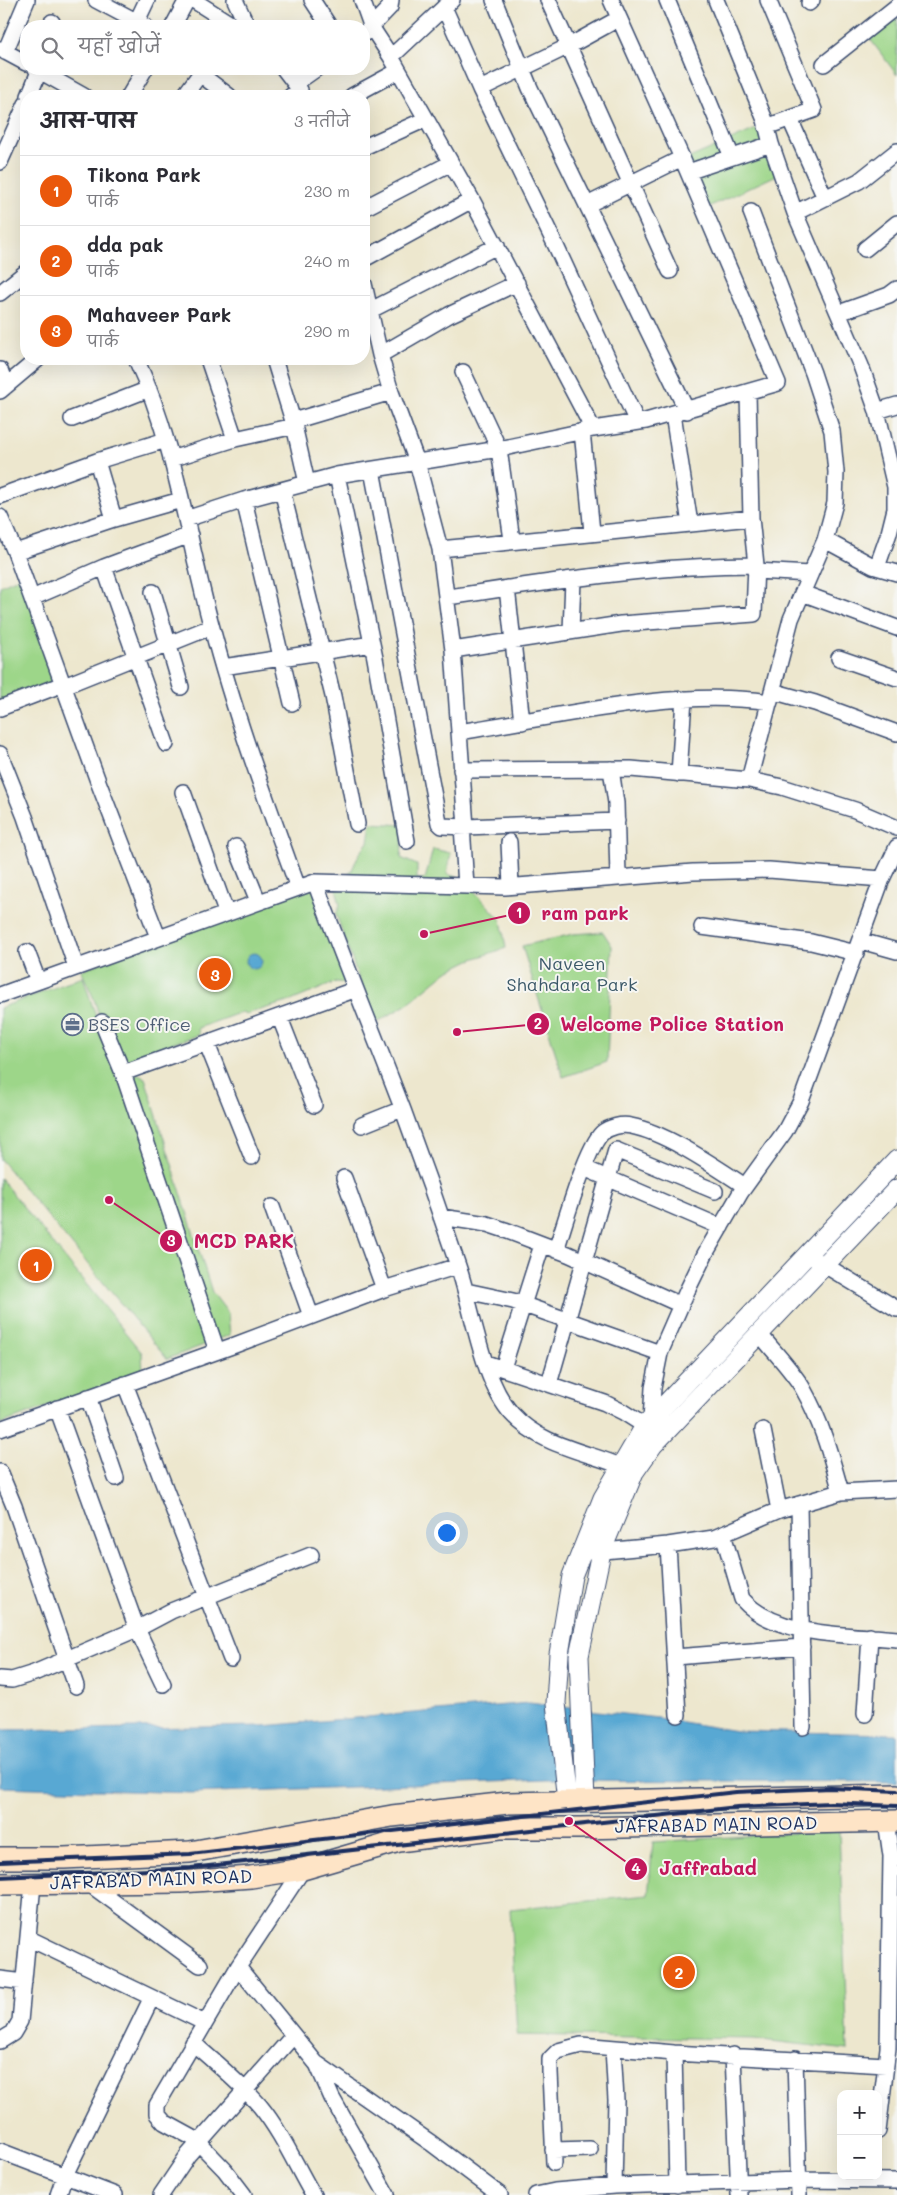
<!DOCTYPE html>
<html lang="hi">
<meta charset="utf-8">
<style>
:root{--surface:#fff;--page:#f7f7f7;--text:#2b2b33;--muted:#7c7c81;--line:#e1e1e2;--accent:#ea580c}
body{margin:0;font-family:Mali,"Playpen Sans Deva",sans-serif;background:var(--page);color:var(--text)}
.controls{position:absolute;right:15px;bottom:15px;display:grid;overflow:hidden;border-radius:10px;box-shadow:0 5px 20px #0002}
.controls button{width:45px;height:45px;display:grid;place-items:center;padding:0;border:0;border-bottom:1px solid var(--line);background:var(--surface);color:var(--text);font:25px sans-serif}
.you{position:absolute;left:446px;top:1532px;width:18px;height:18px;margin:-12px;border:4px solid #fff;border-radius:50%;background:#1a73e8;box-shadow:0 0 0 8px #1a73e833}
.badge{display:grid;place-items:center;width:32px;height:32px;border-radius:50%;background:var(--accent);color:#fff;font-size:16px;font-weight:700}
.pin{position:absolute;translate:-50% -50%;border:2px solid #fff;box-shadow:0 1px 5px #0006}
.list{margin:0;padding:0;list-style:none}
h2{display:flex;justify-content:space-between;align-items:center;height:65px;margin:0;padding:0 20px;font-size:21px}
h2 small{font-size:16px;font-weight:400;color:var(--muted)}
.list li{display:grid;grid-template-columns:32px 1fr auto;gap:15px;align-items:center;box-sizing:border-box;height:70px;padding:0 20px;border-top:1px solid var(--line)}
.list b{display:block;font-size:19px;white-space:nowrap}
.list p{margin:0;font-size:16px;white-space:nowrap;color:var(--muted)}
.list em{font-size:16px;font-style:normal;color:var(--muted)}
.icon{flex:none;width:28px;height:28px;fill:none;stroke:currentColor;stroke-width:2;stroke-linecap:round;stroke-linejoin:round}
.map{position:relative;flex:none;width:897px;height:2195px;overflow:hidden}
.search{position:absolute;background:var(--surface);box-shadow:0 5px 20px #0002;left:20px;top:20px;width:350px;height:55px;display:flex;align-items:center;gap:12px;box-sizing:border-box;padding:0 18px;border-radius:20px;color:var(--muted);font-size:19px}
.panel{position:absolute;background:var(--surface);box-shadow:0 5px 20px #0002;left:20px;top:90px;width:350px;height:275px;border-radius:20px}
.map>svg:first-child{display:block}
.green{fill:#9dd689;stroke:#5c8274}
.water{fill:#59a8d3;stroke:#3a6c98}
.lines{fill:none;stroke-linecap:round;stroke-linejoin:round}
.minor-casing{stroke:#3a4b6f;stroke-width:18}
.tertiary-casing{stroke:#3a4b6f;stroke-width:21}
.secondary-casing{stroke:#3a4b6f;stroke-width:24}
.minor{stroke:#fff;stroke-width:15}
.tertiary{stroke:#fff;stroke-width:19}
.secondary{stroke:#fee4c6;stroke-width:21}
.rail{stroke:#1b2f5e;stroke-width:4}
.labels{text-anchor:middle;stroke-width:4;stroke-linejoin:round;paint-order:stroke}
.park-label{font-size:18px;fill:#3c5969;stroke:#f6f6f2}
.service-label{font-size:18px;fill:#4e5e75;stroke:#f6f6f2;text-anchor:start}
.street-label{font-size:18px;fill:#1b2f5e;stroke:#f6f6f2}
.leader{fill:none;stroke:#c2185b;stroke-width:2}
.callout-dot{fill:#c2185b;stroke:#f6f6f2;stroke-width:2}
.mark-label{font-size:15px;text-anchor:middle;font-weight:bold;fill:#fff}
.callout-label{font-size:19px;text-anchor:middle;font-weight:bold;fill:#c2185b;stroke:#f6f6f2;stroke-width:4;stroke-linejoin:round;paint-order:stroke}
</style>
<div class="map">
<svg width="897" height="2195" viewBox="0 0 897 2195">
<rect width="100%" height="100%" fill="#f6f6f2"/>
<filter id="ink" filterUnits="userSpaceOnUse"><feTurbulence type="fractalNoise" baseFrequency=".02" numOctaves="2"/><feDisplacementMap in="SourceGraphic" scale="10" xChannelSelector="R" yChannelSelector="G"/><feConvolveMatrix kernelMatrix="1 2 1 2 8 2 1 2 1" color-interpolation-filters="sRGB"/></filter>
<filter id="wash" filterUnits="userSpaceOnUse"><feTurbulence type="fractalNoise" baseFrequency=".0096" numOctaves="4" result="noise"/><feDisplacementMap in="SourceGraphic" scale="20" xChannelSelector="R" yChannelSelector="G"/><feGaussianBlur stdDeviation="1.12" result="paint"/><feColorMatrix in="noise" values="0 0 0 0 0 0 0 0 0 0 0 0 0 0 0 0 0 1.4 0 .05"/><feComposite in="paint" operator="in"/></filter>
<g filter="url(#wash)">
<rect width="100%" height="100%" fill="#ede7ce"/>
<path class="green" d="M 897,18 L 897,75 L 870,39 Z
M 763,126 L 779,174 L 702,210 L 678,163 Z
M 20,577 L 62,687 L 0,701 L 0,586 Z
M 371,823 L 404,825 L 401,858 L 417,865 L 417,879 L 425,879 L 433,849 L 451,853 L 447,874 L 463,879 L 501,920 L 506,948 L 470,960 L 446,972 L 406,1005 L 379,1021 L 373,1019 L 336,914 L 340,906 L 336,888 L 343,878 L 351,872 L 359,854 L 368,842 Z
M 315,885 L 346,983 L 336,982 L 291,1001 L 246,1014 L 242,1012 L 198,1028 L 199,1035 L 148,1051 L 138,1062 L 122,1065 L 104,1031 L 94,999 L 81,970 Z
M 603,932 L 612,946 L 607,1062 L 563,1077 L 522,946 L 573,934 Z
M 83,977 L 111,1063 L 145,1078 L 212,1292 L 228,1313 L 230,1335 L 167,1359 L 0,1159 L 0,1008 Z
M 0,1178 L 142,1353 L 143,1372 L 0,1424 Z
M 839,1830 L 848,2050 L 754,2039 L 517,2035 L 510,1909 L 648,1895 L 653,1842 Z"/>
<path class="water" d="M246 961a8 8 0 1 1 16 0a8 8 0 1 1-16 0Z
M 529,1703 L 658,1718 L 737,1731 L 897,1734 L 897,1782 L 545,1780 L 191,1793 L 0,1787 L 0,1730 L 263,1726 Z"/>
</g>
<g filter="url(#ink)">
<g class="lines">
<defs>
<path id="minor" d="M 96,0 L 145,26
M 193,0 L 234,26
M 235,0 L 247,26
M 312,0 L 329,26
M 362,0 L 372,28 L 391,57 L 472,200 L 593,429
M 494,0 L 530,88 L 687,411
M 548,0 L 670,271
M 667,0 L 732,157
M 716,0 L 765,120 L 771,144 L 795,213 L 861,366 L 877,411 L 895,487 L 895,509 L 889,533 L 877,567
M 809,3 L 812,0
M 444,7 L 480,89 L 556,246 L 637,422
M 137,21 L 147,0
M 51,26 L 52,22
M 173,26 L 187,0
M 365,33 L 390,7 L 391,0
M 0,49 L 26,63
M 5,52 L 27,0
M 391,57 L 452,0
M 824,64 L 897,6
M 36,69 L 84,96
M 284,69 L 300,90 L 291,96
M 296,83 L 316,69
M 480,89 L 569,46 L 618,19
M 29,96 L 40,69
M 129,96 L 145,69
M 184,96 L 200,74 L 229,96
M 352,96 L 398,71
M 790,119 L 825,198
M 766,127 L 814,110 L 768,0
M 364,147 L 426,119
M 0,162 L 26,104
M 688,172 L 771,144
M 587,205 L 682,158
M 364,208 L 451,163
M 795,213 L 859,181 L 897,151
M 865,249 L 897,223
M 364,259 L 472,200
M 364,284 L 380,355 L 391,392 L 417,462 L 440,549 L 453,650 L 466,827
M 0,293 L 26,272
M 369,311 L 497,246
M 839,313 L 889,295 L 897,289
M 380,355 L 449,315 L 517,283
M 136,359 C 176,444 187,538 212,628 C 235,716 267,802 298,888
M 208,359 L 235,439
M 274,359 L 293,421 L 307,483
M 0,370 L 6,386
M 463,372 L 499,449 L 512,540
M 0,391 L 38,359
M 877,411 L 897,405
M 673,414 L 690,524
M 72,419 L 149,389
M 293,421 L 391,392
M 582,431 L 592,532
M 171,459 L 235,439 L 295,426
M 97,461 L 114,519
M 372,470 L 439,823 L 442,826 L 466,827 L 617,821
M 337,475 L 375,658 L 407,841
M 282,490 L 333,696 L 357,824
M 0,496 L 97,461 L 166,440
M 244,500 L 292,703
M 0,517 L 15,552 L 99,784 L 158,937
M 186,519 L 244,500 L 337,475 L 499,449 L 593,429 L 646,421 L 778,383 L 682,158 L 611,0
M 825,540 L 873,566 L 897,573
M 440,549 L 751,518
M 15,552 L 114,519 L 181,500
M 104,567 L 166,744
M 755,571 L 810,574
M 507,588 L 522,722
M 153,592 L 181,687
M 802,593 L 897,628
M 448,597 C 550,582 652,565 756,565
M 32,598 L 104,567 L 190,535
M 571,631 L 573,580
M 453,650 L 621,624 L 754,614 L 756,565 L 751,518 L 748,393
M 839,658 L 897,678
M 223,667 L 372,644
M 64,686 L 211,627
M 772,691 L 815,703 L 897,733
M 0,708 L 58,686
M 459,732 C 557,717 672,688 770,702
M 0,754 L 25,817 L 76,967
M 611,769 L 616,803 L 618,877
M 461,770 L 631,769 L 749,780 L 782,787 L 855,810 L 897,828
M 679,774 L 684,699
M 749,780 L 791,619 L 825,540 L 835,503 L 836,472 L 832,431 L 813,373 L 751,212
M 183,792 L 226,912
M 462,826 L 466,886
M 509,842 L 511,886
M 236,847 L 258,901
M 315,882 L 505,887 L 693,872 L 769,870 L 882,879
M 702,927 L 811,942 L 856,953
M 861,941 L 897,951
M 27,952 L 38,981
M 0,995 L 315,882 C 343,959 374,1034 403,1110 C 422,1161 440,1212 457,1263 C 473,1308 481,1380 512,1414 C 543,1448 591,1452 630,1470
M 280,1018 L 314,1105
M 102,1022 L 123,1073 L 217,1351
M 207,1044 L 252,1157
M 123,1073 L 354,990
M 362,1125 L 402,1109
M 584,1168 L 721,1227
M 344,1178 L 384,1289
M 272,1207 L 311,1316
M 441,1217 L 487,1224 L 505,1230 L 568,1254 L 681,1305
M 556,1250 C 564,1226 586,1148 602,1133 C 609,1127 621,1124 631,1126 C 667,1133 714,1166 745,1186
M 808,1255 L 897,1309
M 466,1291 L 513,1301 L 660,1353
M 759,1333 C 773,1351 790,1368 802,1387 C 821,1420 831,1456 841,1492
M 486,1363 L 605,1403 L 623,1412 L 645,1426
M 503,1368 L 542,1245
M 125,1384 L 231,1659
M 549,1384 L 616,1150 L 715,1191
M 88,1397 L 116,1478
M 57,1408 L 137,1629 L 163,1684
M 651,1420 L 653,1388 L 660,1353 L 687,1291 L 705,1254 L 741,1192 L 785,1131 L 801,1101 L 882,879 L 897,847
M 0,1429 L 235,1345 L 384,1289 L 458,1266
M 763,1430 L 779,1510
M 0,1472 L 14,1506 L 76,1686
M 799,1504 L 803,1727
M 723,1534 L 742,1599 C 776,1638 849,1634 897,1639
M 668,1545 L 678,1715
M 593,1552 L 668,1545 L 714,1538 L 779,1510 L 841,1492 L 897,1489
M 675,1657 L 802,1647
M 0,1679 L 12,1680 L 34,1673 L 137,1629 L 171,1611 L 311,1555
M 865,1714 L 870,1636
M 88,1883 L 200,1965
M 28,1938 L 205,2023
M 238,1967 L 316,2063 L 431,2143 L 500,2195
M 0,1979 L 24,1982
M 0,2041 L 13,2033 L 20,2021 L 33,1884
M 193,2043 C 216,2063 240,2083 260,2106 C 282,2133 296,2166 313,2195
M 613,2048 L 616,2100 L 614,2186
M 674,2053 L 677,2185
M 733,2055 L 739,2195
M 795,2059 L 799,2195
M 317,2064 L 332,2098 L 387,2195
M 878,2131 L 888,2048 L 891,1856 L 886,1821
M 553,2150 L 590,2149
M 0,2151 L 115,2195
M 554,2163 L 550,2072 L 550,2059 L 558,2051 L 581,2045 L 674,2053 L 886,2065
M 58,2195 L 65,2175 L 151,1999
M 161,2195 L 188,2155 L 293,2036
M 244,2195 L 225,2170 L 195,2139 L 164,2122 L 157,2114 L 157,2105 L 238,1967 L 303,1869
M 536,2195 L 555,2191 L 614,2186 L 799,2180 L 897,2181"/>
<path id="tertiary" d="M 567,1801 L 556,1703 L 559,1654 L 572,1576 L 603,1498 L 645,1426 L 897,1160
M 585,1801 L 579,1656 L 601,1552 L 634,1472 L 653,1445 L 897,1189"/>
<path id="secondary" d="M 0,1858 L 64,1858 L 190,1852 L 392,1816 L 508,1803 L 897,1795
M 0,1884 L 181,1882 L 251,1877 L 303,1869 L 399,1841 L 500,1828 L 580,1828 L 897,1821"/>
</defs>
<use href="#minor" class="minor-casing"/>
<use href="#tertiary" class="tertiary-casing"/>
<use href="#secondary" class="secondary-casing"/>
<use href="#minor" class="minor"/>
<use href="#tertiary" class="tertiary"/>
<use href="#secondary" class="secondary"/>
<path class="rail" d="M 0,1862 L 190,1854 L 736,1792 L 831,1788 L 897,1791
M 0,1877 L 191,1868 L 737,1807 L 831,1803 L 897,1806"/>
</g>
</g>
<defs>
<symbol id="office-ring" viewBox="-11 -11 22 22"><circle r="9.5" fill="#f6f6f2" stroke="#5c6f8a" stroke-width="1.5"/><path d="M-6-3h4V-5.5h4V-3h4V5H-6ZM-1-4.5V-3h2v-1.5ZM-6 0V1H6V0Z" fill="#5c6f8a"/></symbol>
</defs>
<g fill-rule="evenodd">
<use href="#office-ring" x="60" y="1012" width="25" height="25"/>
</g>
<g class="labels">
<g class="park-label">
<text x="572" y="970">Naveen<tspan x="572" dy="21">Shahdara Park</tspan></text>
</g>
<g class="service-label">
<text x="88" y="1031">BSES Office</text>
</g>
<g class="street-label">
<text transform="translate(716 1825) rotate(-1)" y="6">JAFRABAD MAIN ROAD</text>
<text transform="translate(151 1880) rotate(-2)" y="6">JAFRABAD MAIN ROAD</text>
</g>
</g>
<path class="leader" d="M424 934L519 913M457 1032L538 1024M109 1200L171 1241M569 1821L636 1869"/>
<g class="callout-dot">
<circle cx="424" cy="934" r="5"/>
<circle cx="457" cy="1032" r="5"/>
<circle cx="109" cy="1200" r="5"/>
<circle cx="569" cy="1821" r="5"/>
<circle cx="519" cy="913" r="12"/>
<circle cx="538" cy="1024" r="12"/>
<circle cx="171" cy="1241" r="12"/>
<circle cx="636" cy="1869" r="12"/>
</g>
<g class="mark-label">
<text x="519" y="918">1</text>
<text x="538" y="1029">2</text>
<text x="171" y="1246">3</text>
<text x="636" y="1874">4</text>
</g>
<g class="callout-label">
<text x="585" y="920">ram park</text>
<text x="672" y="1031">Welcome Police Station</text>
<text x="244" y="1248">MCD PARK</text>
<text x="708" y="1875">Jaffrabad</text>
</g>
</svg>
<div class="controls">
<button>+</button>
<button>−</button>
</div>
<div class="you"></div>
<div class="pin badge" style="left:36px;top:1265px">1</div>
<div class="pin badge" style="left:679px;top:1972px">2</div>
<div class="pin badge" style="left:215px;top:974px">3</div>
<div class="search"><svg class="icon" aria-label="search" viewBox="0 0 24 24"><circle cx="10" cy="10" r="6"/><path d="M15 15l6 6"/></svg>यहाँ खोजें</div>
<section class="panel">
<h2>आस-पास<small>3 नतीजे</small></h2>
<ul class="list">
<li><span class="badge">1</span><div><b>Tikona Park</b><p>पार्क</p></div><em>230 m</em></li>
<li><span class="badge">2</span><div><b>dda pak</b><p>पार्क</p></div><em>240 m</em></li>
<li><span class="badge">3</span><div><b>Mahaveer Park</b><p>पार्क</p></div><em>290 m</em></li>
</ul>
</section>
</div>
